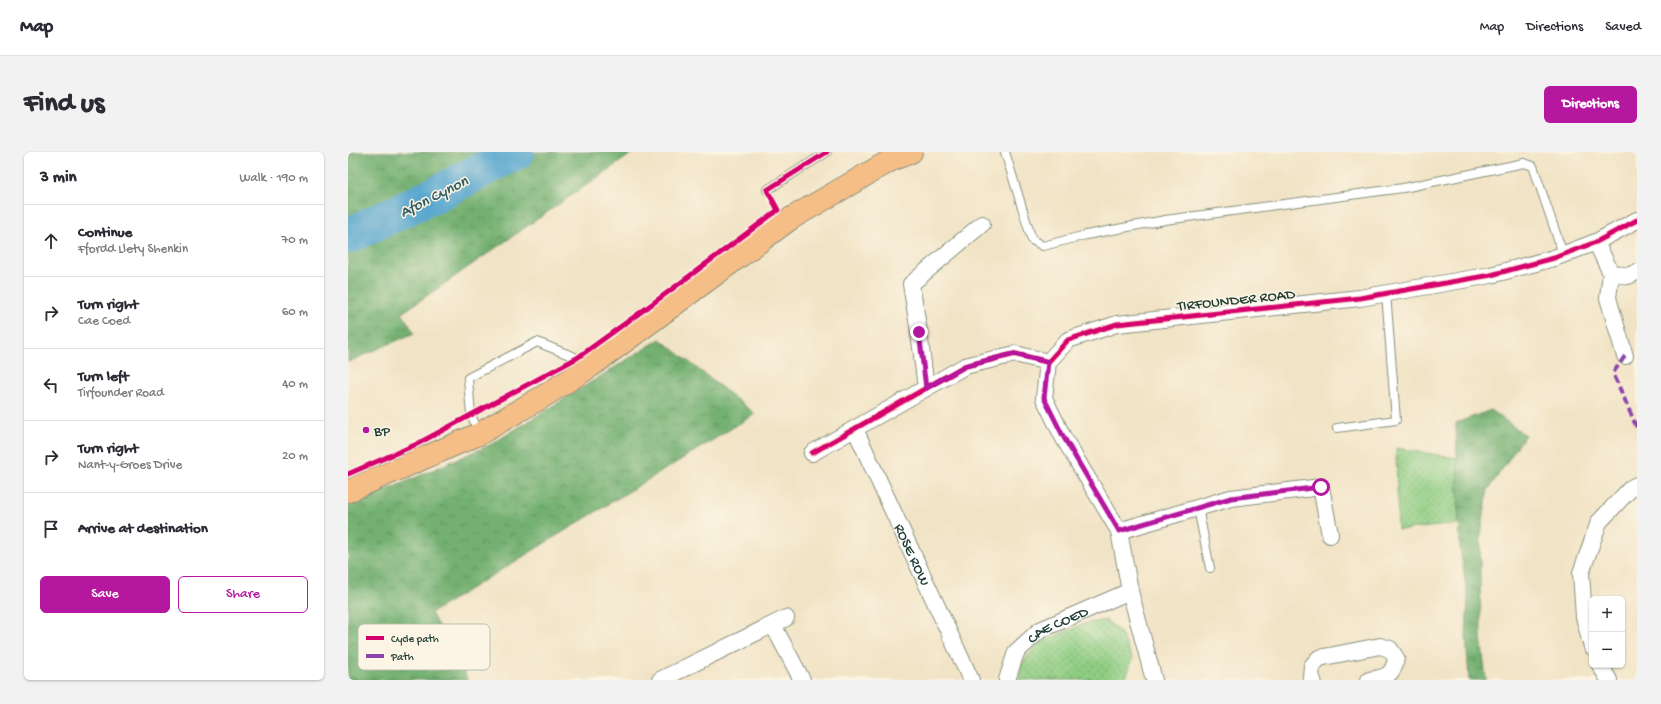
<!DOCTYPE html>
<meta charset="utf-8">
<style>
:root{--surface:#fff;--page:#f2f2f3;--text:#2b2b33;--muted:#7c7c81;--line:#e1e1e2;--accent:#b5179e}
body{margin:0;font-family:"Gochi Hand",sans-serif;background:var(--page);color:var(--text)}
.controls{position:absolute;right:12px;bottom:12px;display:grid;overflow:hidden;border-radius:6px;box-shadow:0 1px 3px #0004}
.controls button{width:36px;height:36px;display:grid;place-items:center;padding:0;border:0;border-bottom:1px solid var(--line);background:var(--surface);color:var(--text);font:20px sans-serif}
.stop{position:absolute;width:12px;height:12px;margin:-9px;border:3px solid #b5179e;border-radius:50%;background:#fff}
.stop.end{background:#b5179e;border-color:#fff;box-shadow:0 1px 4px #0008}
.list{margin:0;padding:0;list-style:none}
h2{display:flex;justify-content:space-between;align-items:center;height:52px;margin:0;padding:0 16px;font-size:17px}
h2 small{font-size:13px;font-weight:400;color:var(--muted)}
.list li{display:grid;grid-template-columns:26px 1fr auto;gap:12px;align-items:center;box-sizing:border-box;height:72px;padding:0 16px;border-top:1px solid var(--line)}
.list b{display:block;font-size:15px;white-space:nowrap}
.list p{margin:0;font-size:13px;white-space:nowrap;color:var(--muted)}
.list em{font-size:13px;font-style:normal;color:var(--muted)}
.actions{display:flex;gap:8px;padding:12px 16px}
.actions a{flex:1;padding:9px 0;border:1px solid var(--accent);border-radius:6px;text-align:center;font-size:14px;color:var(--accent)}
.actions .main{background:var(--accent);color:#fff}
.icon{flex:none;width:22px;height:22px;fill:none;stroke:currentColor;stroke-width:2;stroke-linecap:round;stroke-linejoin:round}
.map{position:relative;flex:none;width:1289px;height:528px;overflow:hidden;border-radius:6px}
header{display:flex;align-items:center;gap:24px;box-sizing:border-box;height:56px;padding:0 20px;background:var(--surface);border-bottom:1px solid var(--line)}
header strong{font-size:19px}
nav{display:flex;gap:22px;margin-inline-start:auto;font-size:14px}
.intro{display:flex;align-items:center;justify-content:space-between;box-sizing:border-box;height:96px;padding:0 24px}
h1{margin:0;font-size:28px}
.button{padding:10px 18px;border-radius:6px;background:var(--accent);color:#fff;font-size:14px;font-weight:700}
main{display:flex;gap:24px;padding:0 24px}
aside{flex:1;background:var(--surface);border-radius:6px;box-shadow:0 1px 3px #0004}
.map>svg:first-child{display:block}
.grass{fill:url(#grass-dots);stroke:#57855c}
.forest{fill:url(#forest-crowns);stroke:#497652}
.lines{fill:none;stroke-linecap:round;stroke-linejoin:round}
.river{stroke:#53a4cd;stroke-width:36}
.lane-casing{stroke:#88907c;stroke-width:10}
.street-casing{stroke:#88907c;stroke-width:18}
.primary-casing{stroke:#88907c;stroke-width:24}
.lane{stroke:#fff;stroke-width:8}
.street{stroke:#fff;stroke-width:16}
.primary{stroke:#f6be87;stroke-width:22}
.quiet{stroke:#8e44ad;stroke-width:4;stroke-dasharray:8 4;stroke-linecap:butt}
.cycleway-casing{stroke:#fcf5e5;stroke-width:8}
.cycleway{stroke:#d6006c;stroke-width:5}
.route{stroke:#b5179e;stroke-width:5}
.poi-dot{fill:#b5179e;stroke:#fcf5e5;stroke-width:1.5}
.labels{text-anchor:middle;stroke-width:3;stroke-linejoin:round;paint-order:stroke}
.street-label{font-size:15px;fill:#1f3d34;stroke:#fcf5e5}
.poi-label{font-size:15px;fill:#1f3d34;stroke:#fcf5e5;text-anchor:start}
.water-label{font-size:16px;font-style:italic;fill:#2f5c62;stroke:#fcf5e5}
.key{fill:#fcf5e5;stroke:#babeb0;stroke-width:1}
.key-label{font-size:11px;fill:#1f3d34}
</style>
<header>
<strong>Map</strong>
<nav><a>Map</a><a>Directions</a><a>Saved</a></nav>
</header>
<div class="intro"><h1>Find us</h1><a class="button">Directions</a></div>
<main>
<aside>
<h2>3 min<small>Walk · 190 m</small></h2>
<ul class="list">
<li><svg class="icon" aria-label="ahead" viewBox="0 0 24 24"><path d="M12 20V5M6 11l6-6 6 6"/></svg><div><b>Continue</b><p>Ffordd Llety Shenkin</p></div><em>70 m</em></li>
<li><svg class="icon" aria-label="right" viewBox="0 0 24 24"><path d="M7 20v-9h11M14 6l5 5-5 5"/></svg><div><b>Turn right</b><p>Cae Coed</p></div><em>60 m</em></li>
<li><svg class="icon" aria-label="left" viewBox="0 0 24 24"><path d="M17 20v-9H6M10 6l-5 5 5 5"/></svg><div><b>Turn left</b><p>Tirfounder Road</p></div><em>40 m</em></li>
<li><svg class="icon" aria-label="right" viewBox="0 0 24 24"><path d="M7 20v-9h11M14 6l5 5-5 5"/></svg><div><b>Turn right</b><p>Nant-y-Groes Drive</p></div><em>20 m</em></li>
<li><svg class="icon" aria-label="arrive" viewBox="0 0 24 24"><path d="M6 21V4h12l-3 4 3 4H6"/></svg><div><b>Arrive at destination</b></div></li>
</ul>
<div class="actions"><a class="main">Save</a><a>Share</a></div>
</aside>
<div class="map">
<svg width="1289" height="528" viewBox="0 0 1289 528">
<defs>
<pattern id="grass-dots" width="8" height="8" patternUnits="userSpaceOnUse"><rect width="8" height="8" fill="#8fcd83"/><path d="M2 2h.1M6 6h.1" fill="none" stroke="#74a86c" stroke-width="1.8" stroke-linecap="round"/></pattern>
<pattern id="forest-crowns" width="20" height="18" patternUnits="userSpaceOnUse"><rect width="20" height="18" fill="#73b071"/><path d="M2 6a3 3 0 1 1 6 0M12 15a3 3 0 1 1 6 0" fill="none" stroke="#5e905e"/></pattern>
</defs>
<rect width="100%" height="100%" fill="#fcf5e5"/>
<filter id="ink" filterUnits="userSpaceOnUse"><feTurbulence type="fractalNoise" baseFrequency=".025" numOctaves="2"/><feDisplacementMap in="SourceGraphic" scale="8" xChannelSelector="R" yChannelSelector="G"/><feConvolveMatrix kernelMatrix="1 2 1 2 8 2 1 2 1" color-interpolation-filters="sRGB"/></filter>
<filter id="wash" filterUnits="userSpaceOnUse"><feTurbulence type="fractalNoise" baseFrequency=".012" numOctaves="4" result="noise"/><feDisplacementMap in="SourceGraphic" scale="16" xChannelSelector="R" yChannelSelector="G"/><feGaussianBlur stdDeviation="0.9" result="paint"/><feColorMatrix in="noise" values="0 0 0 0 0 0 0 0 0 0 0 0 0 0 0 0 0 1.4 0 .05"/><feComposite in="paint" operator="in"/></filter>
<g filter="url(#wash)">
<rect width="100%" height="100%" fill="#f1e3c5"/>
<path class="grass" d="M 1048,296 L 1109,306 L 1111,372 L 1050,378 Z
M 758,468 L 772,480 L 785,507 L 777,528 L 671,528 L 674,511 L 689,492 L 735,472 Z"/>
<path class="forest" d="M 0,0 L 286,0 L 54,161 L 66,181 L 0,210 Z
M 312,187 L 407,262 L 83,461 L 120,528 L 0,528 L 0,355 L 144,292 Z
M 1143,258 L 1177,283 L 1140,338 L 1133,382 L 1132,419 L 1133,484 L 1138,528 L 1121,528 L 1118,483 L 1120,447 L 1112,396 L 1108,271 Z"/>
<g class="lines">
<path class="river" d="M 0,84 L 88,42 L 168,0"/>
</g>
</g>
<g filter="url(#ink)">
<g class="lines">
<defs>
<path id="lane" d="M 657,0 L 684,88 L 695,94 L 738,83 L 817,68 L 1055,36 L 1176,11 L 1185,14 L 1215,102
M 419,38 L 479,0
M 989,276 L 1048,268 L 1038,141
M 131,281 L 123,263 L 120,226 L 189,190 L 229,206 L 242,213
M 850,356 L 862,416"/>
<g id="street">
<path d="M 1248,90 L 1263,121 L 1260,146 L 1277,204"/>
<path d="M 1263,121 L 1280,124 L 1289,120"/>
<path d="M 700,210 L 696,246 L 715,285 L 771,379 L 782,439 L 806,528"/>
<path d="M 578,236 L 571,180 L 563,132 L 634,72"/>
<path id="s1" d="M 507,277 L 623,528"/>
<path d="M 464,301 L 617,214 L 667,202 L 700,210 L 720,188 L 769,172 L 1012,146 L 1143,123 L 1206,106 L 1248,90 L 1289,68"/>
<path d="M 771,379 L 883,346 L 973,335 L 982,383"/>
<path d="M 425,473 L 454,528"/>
<path d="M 1244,495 L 1236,465 L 1233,421 L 1251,370 L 1283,336 L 1289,333"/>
<path d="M 1252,513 L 1261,528"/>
<path d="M 312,528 L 438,466"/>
<path id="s2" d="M 659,528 L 668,500 L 692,478 L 782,439"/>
<path d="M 965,528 L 963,525 L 964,514 L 971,506 L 1032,494 L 1042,497 L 1048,506 C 1045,525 1037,525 1021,528"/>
</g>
<path id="primary" d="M 0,339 L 131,282 L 196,244 L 243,214 L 442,67 L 545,7 L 563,0"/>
</defs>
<use href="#lane" class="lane-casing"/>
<use href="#street" class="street-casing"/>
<use href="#primary" class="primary-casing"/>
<use href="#lane" class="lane"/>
<use href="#street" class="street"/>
<use href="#primary" class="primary"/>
<path class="quiet" d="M 1277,204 L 1265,221 L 1289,276"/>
<defs>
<path id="cycleway" d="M 464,301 L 617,214 L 667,202 L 700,210 L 720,188 L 769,172 L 1012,146 L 1143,123 L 1206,106 L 1248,90 L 1289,68
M 0,322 L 69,292 L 229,206 L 304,152 L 430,58 L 419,38 L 479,0"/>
</defs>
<use href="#cycleway" class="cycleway-casing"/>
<use href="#cycleway" class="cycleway"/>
</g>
</g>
<g class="lines" filter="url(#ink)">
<path class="route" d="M 571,180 L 578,236 L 617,214 L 666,202 L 700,210 L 696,246 L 715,284 L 771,379 L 883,346 L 973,335"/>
</g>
<circle class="poi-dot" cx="18" cy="278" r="4"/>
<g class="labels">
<g class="street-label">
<text transform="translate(888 147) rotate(-6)" y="5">TIRFOUNDER ROAD</text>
<text dy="5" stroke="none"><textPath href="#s1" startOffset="138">ROSE ROW</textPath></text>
<text dy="5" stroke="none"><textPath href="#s2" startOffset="80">CAE COED</textPath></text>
</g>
<g class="poi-label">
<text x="26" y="283">BP</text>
</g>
<g class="water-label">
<text transform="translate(85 43) rotate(-27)" y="6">Afon Cynon</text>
</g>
</g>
<rect x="10" y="472" width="132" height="46" rx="6" class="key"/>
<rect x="18" y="484" width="18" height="4" fill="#d6006c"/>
<rect x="18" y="502" width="18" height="4" fill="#8e44ad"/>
<g class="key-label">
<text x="43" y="490">Cycle path</text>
<text x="43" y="508">Path</text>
</g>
</svg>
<div class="controls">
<button>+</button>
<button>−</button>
</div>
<div class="stop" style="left:973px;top:335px"></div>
<div class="stop end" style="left:571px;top:180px"></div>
</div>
</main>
